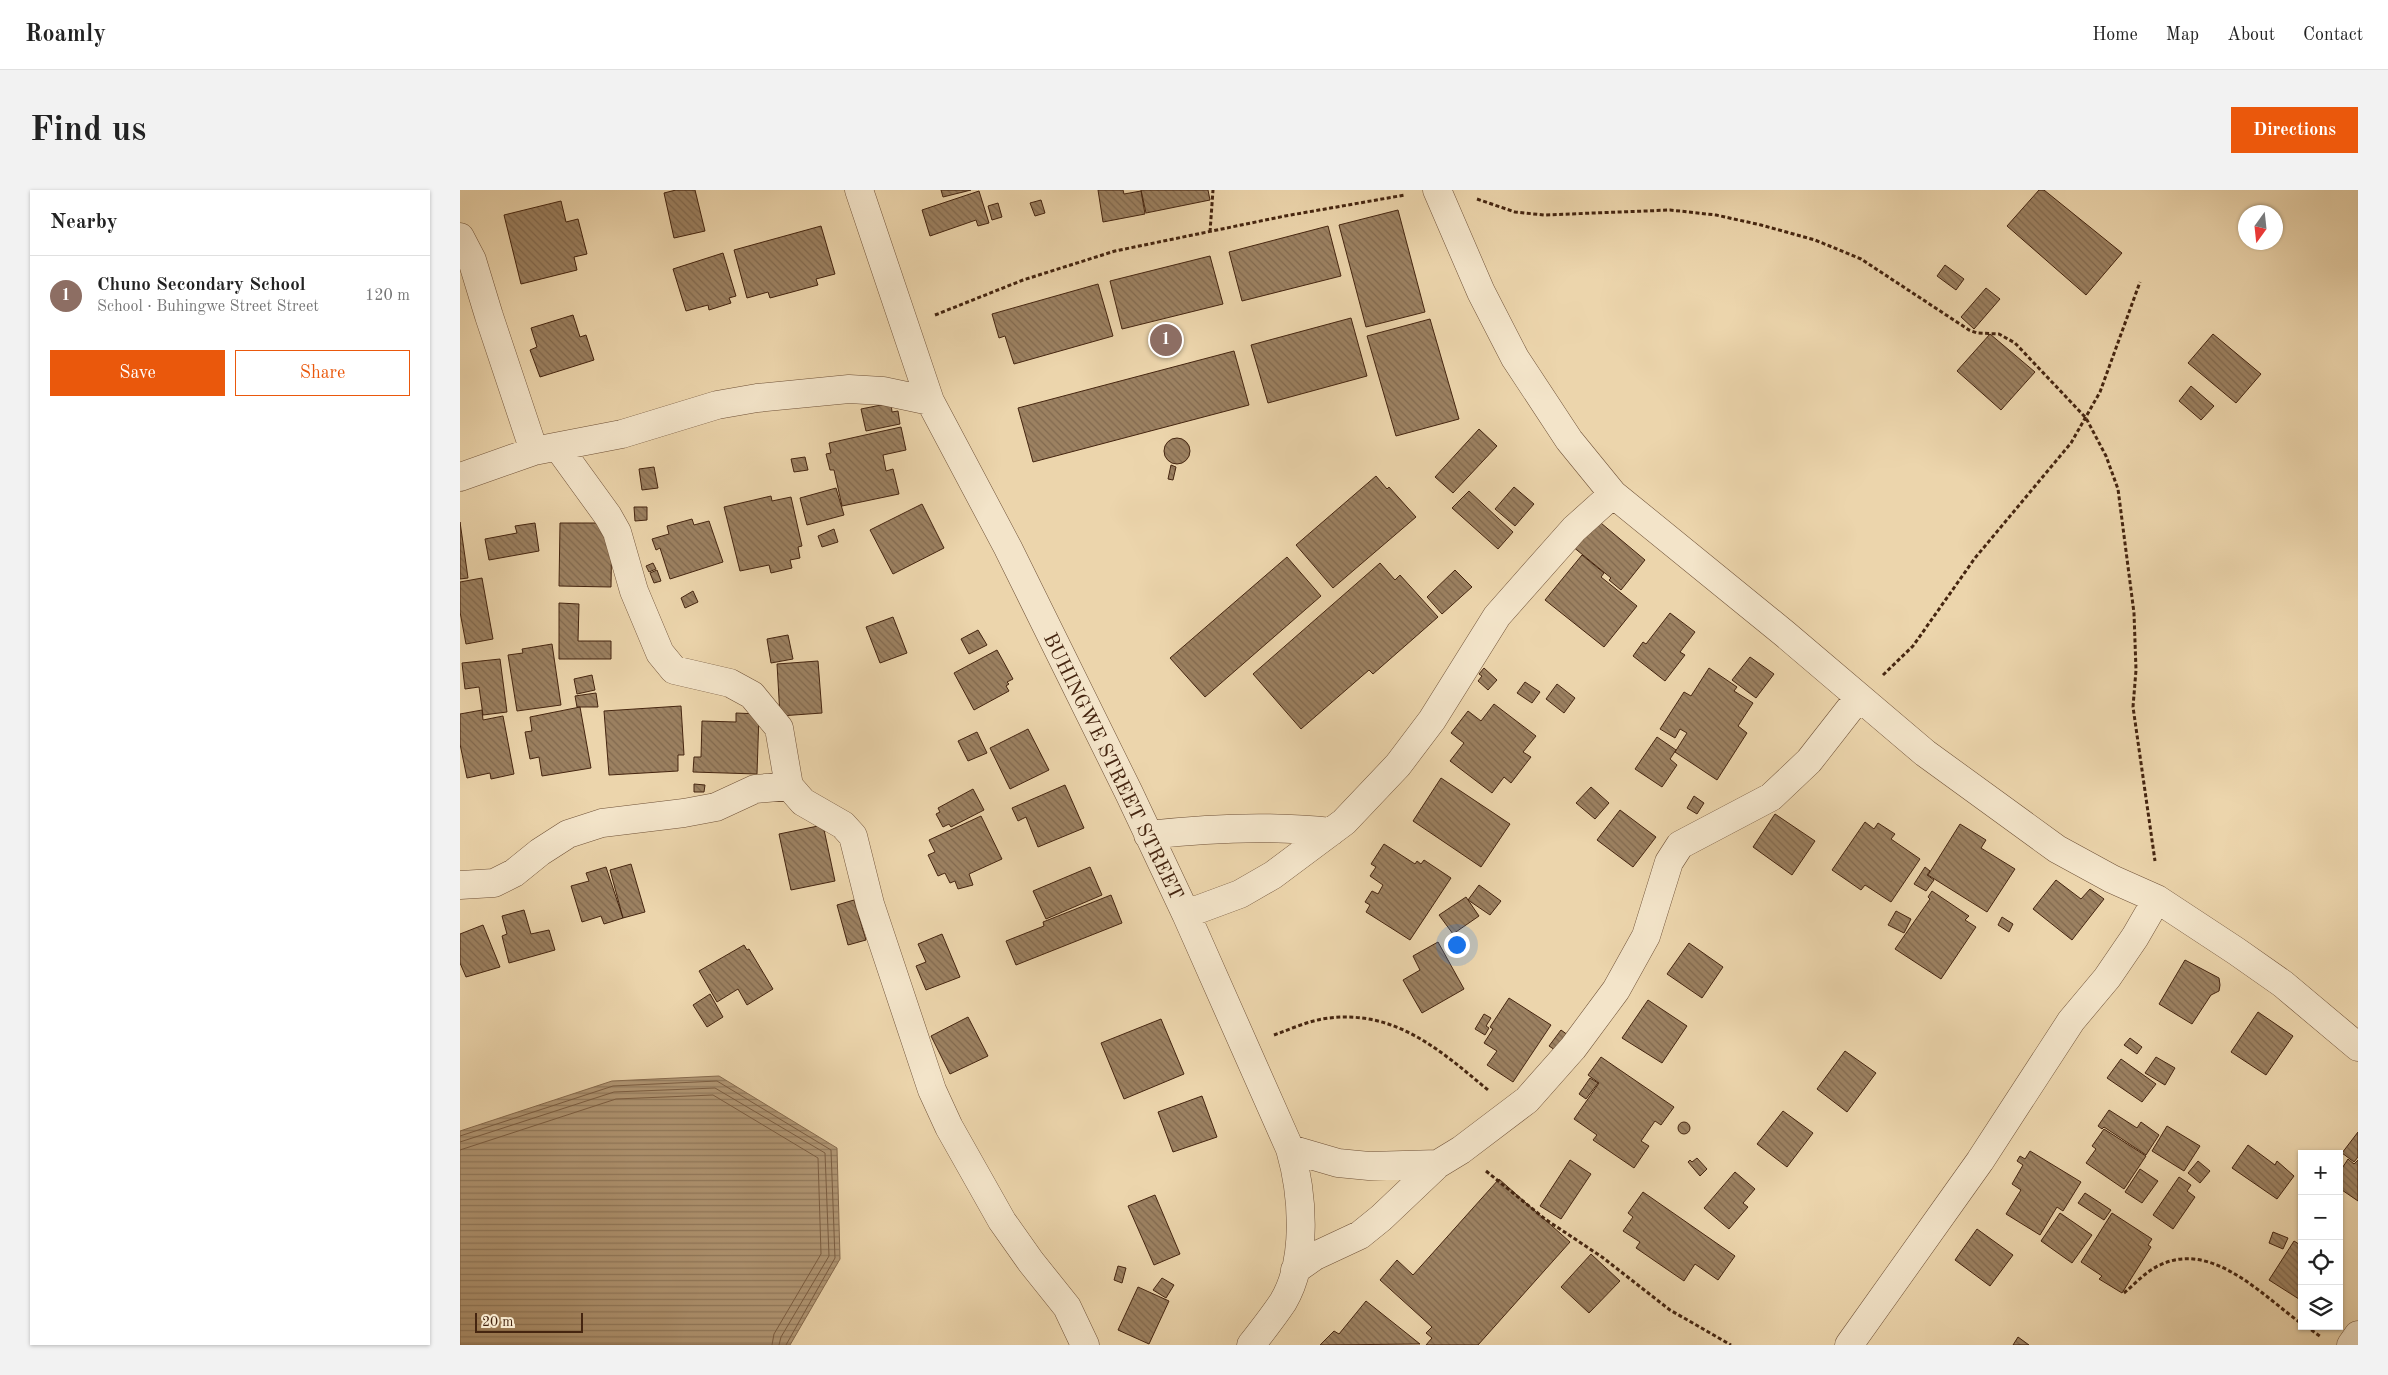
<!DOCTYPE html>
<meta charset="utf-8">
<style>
:root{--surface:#fff;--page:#f2f2f2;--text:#222;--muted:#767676;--line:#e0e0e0;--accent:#ea580c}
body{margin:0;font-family:"Old Standard TT",serif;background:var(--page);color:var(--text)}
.controls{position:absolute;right:15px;bottom:15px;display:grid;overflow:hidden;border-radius:0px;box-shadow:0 1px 4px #0004}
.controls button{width:45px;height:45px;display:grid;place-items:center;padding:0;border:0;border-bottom:1px solid var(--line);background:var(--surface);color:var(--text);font:25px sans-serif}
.compass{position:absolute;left:1778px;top:15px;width:45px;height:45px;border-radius:50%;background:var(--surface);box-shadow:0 1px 4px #0004;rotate:195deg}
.scale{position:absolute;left:15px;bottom:12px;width:108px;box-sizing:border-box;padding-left:5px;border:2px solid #452510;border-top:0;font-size:14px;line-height:18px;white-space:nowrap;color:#452510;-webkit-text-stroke:4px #f3e4c9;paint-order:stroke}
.you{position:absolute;left:996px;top:754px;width:18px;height:18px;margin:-12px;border:4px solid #fff;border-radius:50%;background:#1a73e8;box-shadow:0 0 0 8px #1a73e833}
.badge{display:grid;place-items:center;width:32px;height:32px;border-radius:50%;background:var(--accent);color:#fff;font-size:16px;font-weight:700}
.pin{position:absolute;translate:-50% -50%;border:2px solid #fff;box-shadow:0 1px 5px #0006}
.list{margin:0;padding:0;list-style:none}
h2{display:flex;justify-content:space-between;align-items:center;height:65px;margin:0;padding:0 20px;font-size:21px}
h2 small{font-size:16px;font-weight:400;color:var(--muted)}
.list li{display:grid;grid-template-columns:32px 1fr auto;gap:15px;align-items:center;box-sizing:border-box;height:80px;padding:0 20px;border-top:1px solid var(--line)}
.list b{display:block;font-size:19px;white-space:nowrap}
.list p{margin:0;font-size:16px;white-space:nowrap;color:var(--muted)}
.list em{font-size:16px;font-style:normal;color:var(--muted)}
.actions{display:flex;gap:10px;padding:15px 20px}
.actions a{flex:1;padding:11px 0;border:1px solid var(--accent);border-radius:0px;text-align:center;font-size:18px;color:var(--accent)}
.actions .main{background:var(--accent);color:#fff}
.icon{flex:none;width:28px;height:28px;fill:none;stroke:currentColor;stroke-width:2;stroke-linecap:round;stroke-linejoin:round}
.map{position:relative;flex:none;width:1898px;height:1155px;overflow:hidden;border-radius:0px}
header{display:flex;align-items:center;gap:30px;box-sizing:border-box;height:70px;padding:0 25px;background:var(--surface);border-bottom:1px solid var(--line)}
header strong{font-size:24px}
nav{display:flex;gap:28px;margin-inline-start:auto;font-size:18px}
.intro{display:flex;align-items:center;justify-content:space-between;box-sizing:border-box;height:120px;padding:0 30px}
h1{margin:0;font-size:35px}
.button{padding:12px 22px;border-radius:0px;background:var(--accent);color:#fff;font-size:18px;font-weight:700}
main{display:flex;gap:30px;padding:0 30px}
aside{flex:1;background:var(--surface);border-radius:0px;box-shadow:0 1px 4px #0004}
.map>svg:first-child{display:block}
.water{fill:url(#water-rules);stroke:#876b4e}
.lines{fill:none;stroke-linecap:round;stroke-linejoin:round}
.shore{stroke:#7c5f44;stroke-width:1}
.building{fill:url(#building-back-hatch);stroke:#452510}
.street-casing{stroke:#6f5137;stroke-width:29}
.path{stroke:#452510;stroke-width:3;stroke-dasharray:4 2.5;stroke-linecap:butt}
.street{stroke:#f3e4c9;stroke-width:28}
.labels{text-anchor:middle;stroke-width:4.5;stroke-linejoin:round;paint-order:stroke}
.street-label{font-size:20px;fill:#452510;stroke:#f3e4c9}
</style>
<header>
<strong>Roamly</strong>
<nav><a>Home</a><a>Map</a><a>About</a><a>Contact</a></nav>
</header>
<div class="intro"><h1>Find us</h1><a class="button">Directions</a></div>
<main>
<aside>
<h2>Nearby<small></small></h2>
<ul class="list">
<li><span class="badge" style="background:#8d6e63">1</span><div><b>Chuno Secondary School</b><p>School · Buhingwe Street Street</p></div><em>120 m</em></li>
</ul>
<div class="actions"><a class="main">Save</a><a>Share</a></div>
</aside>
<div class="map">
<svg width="1898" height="1155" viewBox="0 0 1898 1155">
<defs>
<pattern id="water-rules" width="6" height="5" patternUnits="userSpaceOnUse" patternTransform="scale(1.25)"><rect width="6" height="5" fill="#b39977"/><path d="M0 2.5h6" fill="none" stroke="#937d60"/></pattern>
<pattern id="building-back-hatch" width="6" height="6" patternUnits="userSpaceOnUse" patternTransform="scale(1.25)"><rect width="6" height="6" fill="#9c8161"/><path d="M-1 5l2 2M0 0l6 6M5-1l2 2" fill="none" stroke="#81694f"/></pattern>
</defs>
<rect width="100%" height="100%" fill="#ecd5ac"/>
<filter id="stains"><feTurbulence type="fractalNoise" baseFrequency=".004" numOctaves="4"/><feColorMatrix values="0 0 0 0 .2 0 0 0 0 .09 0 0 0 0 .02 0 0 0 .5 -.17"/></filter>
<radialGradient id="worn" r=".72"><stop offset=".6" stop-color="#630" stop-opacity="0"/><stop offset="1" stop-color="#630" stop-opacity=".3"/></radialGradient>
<path class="water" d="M 259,886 L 377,958 L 380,1069 L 330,1155 L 0,1155 L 0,941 L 152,891 Z"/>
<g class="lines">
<path class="shore" d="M 0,946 L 153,896 L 257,891 L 371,960 L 375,1068 L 326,1155
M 0,952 L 154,902 L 255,898 L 365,963 L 369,1066 L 321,1147 L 319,1155
M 0,960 L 156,909 L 253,905 L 358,968 L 361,1064 L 314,1144 L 312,1155"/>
</g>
<path class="building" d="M 216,0 L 235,0 L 245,41 L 214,48 L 204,3 Z
M 481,0 L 511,0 L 483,7 Z
M 638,0 L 663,0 L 664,4 L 681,1 L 685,24 L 643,32 Z
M 681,0 L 748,0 L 750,10 L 686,23 Z
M 1579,0 L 1584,0 L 1662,63 L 1626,105 L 1547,36 Z
M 519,1 L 529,33 L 518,36 L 516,30 L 470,46 L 462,20 Z
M 581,10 L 585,23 L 575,26 L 570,13 Z
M 101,11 L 106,32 L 118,29 L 127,64 L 114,67 L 117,80 L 61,94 L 44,25 Z
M 538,13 L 542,27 L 532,30 L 528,16 Z
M 938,20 L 965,122 L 906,137 L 879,35 Z
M 361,36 L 375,84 L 356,89 L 358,95 L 310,108 L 308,102 L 287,108 L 274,60 Z
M 868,36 L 881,86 L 782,111 L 769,62 Z
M 263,63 L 276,106 L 269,108 L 271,113 L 249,120 L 248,115 L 226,121 L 213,79 Z
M 750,66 L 763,114 L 662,139 L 650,91 Z
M 1485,75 L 1504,89 L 1496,100 L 1477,86 Z
M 638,94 L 653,146 L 554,174 L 545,146 L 539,148 L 532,124 Z
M 1526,98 L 1540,109 L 1514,139 L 1501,127 Z
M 113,125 L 120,147 L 126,145 L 134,170 L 80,187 L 70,160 L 77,157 L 71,138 Z
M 891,128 L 907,186 L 808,213 L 791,155 Z
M 970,129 L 999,229 L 936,246 L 907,146 Z
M 1530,144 L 1575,182 L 1541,220 L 1497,181 Z
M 1753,144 L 1801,184 L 1776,213 L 1728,173 Z
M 774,161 L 789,215 L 573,272 L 558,218 Z
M 1731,196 L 1754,216 L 1741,230 L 1719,211 Z
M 431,213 L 432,222 L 438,221 L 440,234 L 406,241 L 401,219 Z
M 441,237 L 446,260 L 423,265 L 426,281 L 433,279 L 439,304 L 382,316 L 374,280 L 370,280 L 366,264 L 371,263 L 369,253 Z
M 1019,239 L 1037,256 L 993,303 L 975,287 Z
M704 261a13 13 0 1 1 26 0a13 13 0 1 1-26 0Z
M 345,267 L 348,280 L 334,282 L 331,269 Z
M 711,275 L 716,277 L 713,290 L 708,289 Z
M 194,277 L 198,298 L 182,300 L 179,279 Z
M 916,286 L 927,299 L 929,297 L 956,327 L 873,398 L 836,355 Z
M 1054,297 L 1074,314 L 1055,336 L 1035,319 Z
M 376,298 L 384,325 L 347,335 L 340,308 Z
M 1009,301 L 1053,342 L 1038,359 L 992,318 Z
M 311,306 L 312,311 L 331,307 L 342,356 L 338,357 L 340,368 L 330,370 L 332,378 L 311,383 L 309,375 L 280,381 L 264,317 Z
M 462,314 L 484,358 L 433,384 L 410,340 Z
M 174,317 L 187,317 L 187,330 L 175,331 Z
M 1135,328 L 1185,370 L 1161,400 L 1149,390 L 1151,388 L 1112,356 Z
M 232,329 L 234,335 L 249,331 L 263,372 L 210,389 L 200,358 L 196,360 L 192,349 L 209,344 L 207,336 Z
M 0,332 L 8,388 L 0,389 Z
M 75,333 L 79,361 L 29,370 L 25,349 L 57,343 L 55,336 Z
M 100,333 L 152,333 L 151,397 L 99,396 Z
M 374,339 L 378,352 L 362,357 L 358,346 Z
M 1122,365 L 1144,383 L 1141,387 L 1177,416 L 1144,457 L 1085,410 Z
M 827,367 L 861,406 L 745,507 L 710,468 Z
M 193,373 L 196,379 L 189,382 L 186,376 Z
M 920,373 L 935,390 L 940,385 L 978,427 L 913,484 L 909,480 L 841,539 L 793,484 Z
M 197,380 L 201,391 L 194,393 L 190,383 Z
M 995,380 L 1012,397 L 982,424 L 967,407 Z
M 22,388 L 33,449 L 6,454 L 0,422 L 0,392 Z
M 233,401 L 238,412 L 225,418 L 221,408 Z
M 99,413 L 119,414 L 118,451 L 151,451 L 151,469 L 99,469 Z
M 1210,423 L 1235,442 L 1220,462 L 1225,465 L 1205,491 L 1173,466 L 1183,452 L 1186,454 Z
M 433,427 L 447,463 L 420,473 L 406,437 Z
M 518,440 L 527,455 L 509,464 L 501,449 Z
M 328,445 L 333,469 L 311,473 L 307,449 Z
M 92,454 L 101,515 L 57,521 L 48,465 L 63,463 L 62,459 Z
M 537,460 L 553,489 L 547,492 L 549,494 L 546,496 L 549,501 L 514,520 L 494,483 Z
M 1290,467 L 1314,484 L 1296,508 L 1272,490 Z
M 40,469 L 47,522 L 23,525 L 19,497 L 5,499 L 2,473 Z
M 358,471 L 362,523 L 320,526 L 317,474 Z
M 1024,478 L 1037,490 L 1028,500 L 1018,491 L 1022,486 L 1019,484 Z
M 1249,478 L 1277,497 L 1274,501 L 1293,513 L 1278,536 L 1287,543 L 1257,590 L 1215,562 L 1227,543 L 1220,539 L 1215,548 L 1200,539 L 1224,502 L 1231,506 Z
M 132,485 L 135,500 L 117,504 L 114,489 Z
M 1065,492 L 1080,502 L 1072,513 L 1057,503 Z
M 1097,494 L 1115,508 L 1104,523 L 1086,509 Z
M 136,503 L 138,517 L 117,517 L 115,506 Z
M 1034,514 L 1076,546 L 1063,562 L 1071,567 L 1051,593 L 1044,587 L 1032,603 L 990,571 L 1004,553 L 991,543 L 1008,521 L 1021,531 Z
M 221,516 L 224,565 L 218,565 L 218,581 L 149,585 L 144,521 Z
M 120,517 L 131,578 L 82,586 L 79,567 L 70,569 L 65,542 L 72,541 L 70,527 Z
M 22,520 L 23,530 L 43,526 L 54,584 L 31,589 L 30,583 L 7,588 L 0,554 L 0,524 Z
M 276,523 L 299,524 L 297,584 L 233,582 L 234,567 L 241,567 L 242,531 L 276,532 Z
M 568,539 L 589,580 L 550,599 L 530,558 Z
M 517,542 L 527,563 L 508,571 L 498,551 Z
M 1197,547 L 1216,560 L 1210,569 L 1217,575 L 1202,597 L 1175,579 Z
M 981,588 L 1050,634 L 1021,677 L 953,631 Z
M 234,594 L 245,595 L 244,602 L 234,602 Z
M 605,595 L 624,638 L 578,657 L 566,627 L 558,631 L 552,618 Z
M 1131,597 L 1149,613 L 1135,629 L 1116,613 Z
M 513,599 L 524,620 L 491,637 L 489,634 L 483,637 L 476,624 L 480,622 L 478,618 Z
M 1234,606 L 1244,613 L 1237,624 L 1227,618 Z
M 1160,620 L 1196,647 L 1173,677 L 1137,650 Z
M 1315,624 L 1355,651 L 1332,685 L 1293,657 Z
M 521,626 L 542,669 L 509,684 L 513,695 L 498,699 L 495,691 L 490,693 L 485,683 L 478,686 L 468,665 L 475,662 L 469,650 Z
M 1405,632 L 1414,639 L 1418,633 L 1435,644 L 1431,649 L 1460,669 L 1431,712 L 1405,695 L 1401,700 L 1372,680 Z
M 1500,634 L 1526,650 L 1521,658 L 1555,679 L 1527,722 L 1468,685 Z
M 363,635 L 375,691 L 331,700 L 319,644 Z
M 924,654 L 955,674 L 957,671 L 961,674 L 964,670 L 991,688 L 950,750 L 906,722 L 910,715 L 905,712 L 912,701 L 918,704 L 923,695 L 910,686 L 916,677 L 911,674 Z
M 171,674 L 185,722 L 163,728 L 150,680 Z
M 146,677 L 163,728 L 144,734 L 141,726 L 122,732 L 111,696 L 129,691 L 126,683 Z
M 630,677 L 642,705 L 586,729 L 573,701 Z
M 1465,677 L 1470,681 L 1467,685 L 1474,690 L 1466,701 L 1454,694 Z
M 1596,690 L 1621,709 L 1630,699 L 1644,709 L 1612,750 L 1573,719 Z
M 1019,695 L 1041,711 L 1030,725 L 1008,710 Z
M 1472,701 L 1509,726 L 1505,730 L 1516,737 L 1481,789 L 1435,759 L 1470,709 L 1468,707 Z
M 651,705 L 662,733 L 556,775 L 546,751 L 584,736 L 583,732 Z
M 1006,707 L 1019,726 L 993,744 L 979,725 Z
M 394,710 L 406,750 L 388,755 L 377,715 Z
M 64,720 L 71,744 L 89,740 L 95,760 L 49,773 L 42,746 L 47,744 L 42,726 Z
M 1436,721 L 1451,729 L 1444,743 L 1428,735 Z
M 1542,727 L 1553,734 L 1549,742 L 1538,735 Z
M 23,735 L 40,777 L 6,787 L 0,773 L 0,744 Z
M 482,744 L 500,787 L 466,800 L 456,776 L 466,772 L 458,754 Z
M 978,752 L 1004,799 L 962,823 L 943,790 L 960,780 L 953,766 Z
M 1229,753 L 1263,777 L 1242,808 L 1207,784 Z
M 284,755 L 287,760 L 289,759 L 313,799 L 287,815 L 278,799 L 257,812 L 239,781 Z
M 1725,770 L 1759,788 L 1760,795 L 1759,801 L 1751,805 L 1732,834 L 1699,814 Z
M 250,804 L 263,827 L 247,837 L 233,815 Z
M 1049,808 L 1091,835 L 1053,892 L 1027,875 L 1037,861 L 1024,853 L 1033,839 L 1030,837 Z
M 1188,810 L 1227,836 L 1202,873 L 1162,848 Z
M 1798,822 L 1833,846 L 1806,885 L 1771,862 Z
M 1024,824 L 1031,828 L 1026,836 L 1029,838 L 1025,845 L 1015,839 Z
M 508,827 L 528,866 L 490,884 L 471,846 Z
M 701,829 L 724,884 L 664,909 L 641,853 Z
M 1101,840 L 1112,848 L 1101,864 L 1089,856 Z
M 1670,848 L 1682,857 L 1677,864 L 1664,855 Z
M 1385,861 L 1416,883 L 1387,922 L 1357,899 Z
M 1141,867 L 1214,917 L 1201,935 L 1195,931 L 1181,951 L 1189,956 L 1174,978 L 1133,950 L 1137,945 L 1114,929 L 1139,893 L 1128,885 Z
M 1696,867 L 1715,878 L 1705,895 L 1685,883 Z
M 1661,869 L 1696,894 L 1682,912 L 1647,888 Z
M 1130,888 L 1138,893 L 1126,909 L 1119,904 Z
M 742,906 L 757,947 L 713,962 L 698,922 Z
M 1649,920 L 1677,938 L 1681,932 L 1699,945 L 1686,965 L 1644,937 L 1642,939 L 1638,936 Z
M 1323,921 L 1353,943 L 1327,977 L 1297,954 Z
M1218 938a6 6 0 1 1 12 0a6 6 0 1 1-12 0Z
M 1707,936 L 1740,956 L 1724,981 L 1692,961 Z
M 1644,939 L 1686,966 L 1664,999 L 1626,973 L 1636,959 L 1632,956 Z
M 1898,942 L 1898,967 L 1894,972 L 1882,963 Z
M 1788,955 L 1815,975 L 1817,971 L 1834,986 L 1817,1009 L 1772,978 Z
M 1570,961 L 1621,992 L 1603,1021 L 1597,1017 L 1580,1045 L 1546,1024 L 1561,1000 L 1552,994 L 1563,975 L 1557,971 L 1560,966 L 1565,969 Z
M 1237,968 L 1247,979 L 1240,986 L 1228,972 L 1230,970 L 1232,972 Z
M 1888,969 L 1894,974 L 1898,970 L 1898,1011 L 1879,998 L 1879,983 Z
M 1110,970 L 1131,984 L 1101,1029 L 1080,1016 Z
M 1738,971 L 1750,981 L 1740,993 L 1728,983 Z
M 1680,979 L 1698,991 L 1682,1013 L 1665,1002 Z
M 1275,982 L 1295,999 L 1283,1013 L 1288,1017 L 1269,1039 L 1244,1018 Z
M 1719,987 L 1731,995 L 1727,1001 L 1735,1007 L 1713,1039 L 1693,1025 Z
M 1039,989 L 1110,1052 L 1018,1155 L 966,1155 L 972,1148 L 966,1143 L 972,1137 L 920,1090 L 937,1070 L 953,1085 Z
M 1183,1002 L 1275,1066 L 1258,1090 L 1235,1074 L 1224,1091 L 1176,1058 L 1180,1052 L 1163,1041 L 1173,1027 L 1168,1023 Z
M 1625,1003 L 1651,1020 L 1644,1030 L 1618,1013 Z
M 695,1005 L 720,1064 L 694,1075 L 668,1016 Z
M 1600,1023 L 1632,1045 L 1612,1073 L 1581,1051 Z
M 1652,1023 L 1692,1049 L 1688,1055 L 1691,1057 L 1662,1103 L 1639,1089 L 1642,1086 L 1621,1072 Z
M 1517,1039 L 1553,1065 L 1530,1096 L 1495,1070 Z
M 1813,1042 L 1828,1048 L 1823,1059 L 1809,1053 Z
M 1834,1051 L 1842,1056 L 1842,1111 L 1809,1090 Z
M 1131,1064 L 1160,1091 L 1129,1123 L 1101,1097 Z
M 658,1076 L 666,1078 L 662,1093 L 654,1090 Z
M 702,1088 L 714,1095 L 706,1108 L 693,1100 Z
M 678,1097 L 709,1111 L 689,1154 L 658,1140 Z
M 906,1111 L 960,1154 L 860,1155 L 874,1141 L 879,1144 Z
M 1558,1147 L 1569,1155 L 1553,1155 Z"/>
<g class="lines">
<defs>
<path id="street" d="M 399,0 L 470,211 L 548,358 L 669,603 L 726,724 L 830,959 C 843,1004 848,1070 823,1112 C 813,1127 802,1141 791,1155
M 977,0 L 1021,102 L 1055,168 L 1109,250 L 1153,304 L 1325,444 L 1465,563 L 1597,659 L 1652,689 L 1697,709 L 1776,761 L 1823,794 L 1898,857
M 0,47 L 12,70 L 29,126 L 74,261
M 98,257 L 148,326 L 157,342 L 174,401 L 200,463 L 214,480 L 270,493 L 292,505 L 319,538 L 329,596 L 343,612 L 383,635 L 393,646 L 410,714 L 472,900 L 489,937 L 542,1031 L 571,1072 L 607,1117 L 625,1155
M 0,287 L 74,261 L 162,244 L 257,215 L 297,208 L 389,199 L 423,201 L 470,211
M 688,645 C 749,638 810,635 871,642
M 0,695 L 34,693 L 54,683 L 80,662 L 108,644 L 142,633 L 224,623 L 256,617 L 295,599 L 329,596
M 726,724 L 780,704 L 813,685 L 884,632 L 938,575 L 972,530 L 1037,426 L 1114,339 L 1153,304
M 830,959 L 878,973 L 909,976 L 978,974 L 1001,960 L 1067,910 L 1113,858 L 1156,800 L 1186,746 L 1209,672 L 1220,655 L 1311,607 L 1349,571 L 1399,507
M 835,1080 L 855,1066 L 900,1045 L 921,1028 L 978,974
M 1389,1155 L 1520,971 L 1611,831 L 1647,788 L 1675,747 L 1697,709
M 1891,1155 L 1898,1145"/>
</defs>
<use href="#street" class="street-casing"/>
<path class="path" d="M 1017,9 L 1055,22 L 1084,25 L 1210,20 L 1256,25 L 1301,35 L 1355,50 L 1401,69 L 1509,140 L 1517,143 L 1539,144 L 1555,153 L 1626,228 L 1646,266 L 1658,299 L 1674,423 L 1676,480 L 1673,517 L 1695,671
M 750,42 L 753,0
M 475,125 L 563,90 L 655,61 L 825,26 L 945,5
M 1423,485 L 1453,456 L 1515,368 L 1611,253 L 1640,202 L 1680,92
M 814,845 C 831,839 850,830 869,828 C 936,820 981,861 1028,900
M 1026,981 L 1085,1029 L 1142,1067 L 1210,1120 L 1271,1155
M 1664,1103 C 1675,1094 1686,1081 1700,1075 C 1752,1050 1803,1106 1842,1134
M 1846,1136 L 1861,1147"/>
<use href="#street" class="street"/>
</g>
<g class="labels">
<g class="street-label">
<text transform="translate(654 576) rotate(64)" y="7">BUHINGWE STREET STREET</text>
</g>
</g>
<rect width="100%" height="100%" filter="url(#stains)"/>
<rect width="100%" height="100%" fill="url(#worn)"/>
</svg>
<div class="controls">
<button>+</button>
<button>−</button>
<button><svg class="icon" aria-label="locate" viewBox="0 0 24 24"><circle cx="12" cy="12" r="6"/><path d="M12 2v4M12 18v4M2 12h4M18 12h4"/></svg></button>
<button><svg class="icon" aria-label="layers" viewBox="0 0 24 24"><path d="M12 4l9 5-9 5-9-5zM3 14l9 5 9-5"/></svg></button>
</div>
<svg class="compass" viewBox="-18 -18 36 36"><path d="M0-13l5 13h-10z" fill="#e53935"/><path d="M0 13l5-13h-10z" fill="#767676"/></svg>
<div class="scale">20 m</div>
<div class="you"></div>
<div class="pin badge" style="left:706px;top:150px;background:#8d6e63">1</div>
</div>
</main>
